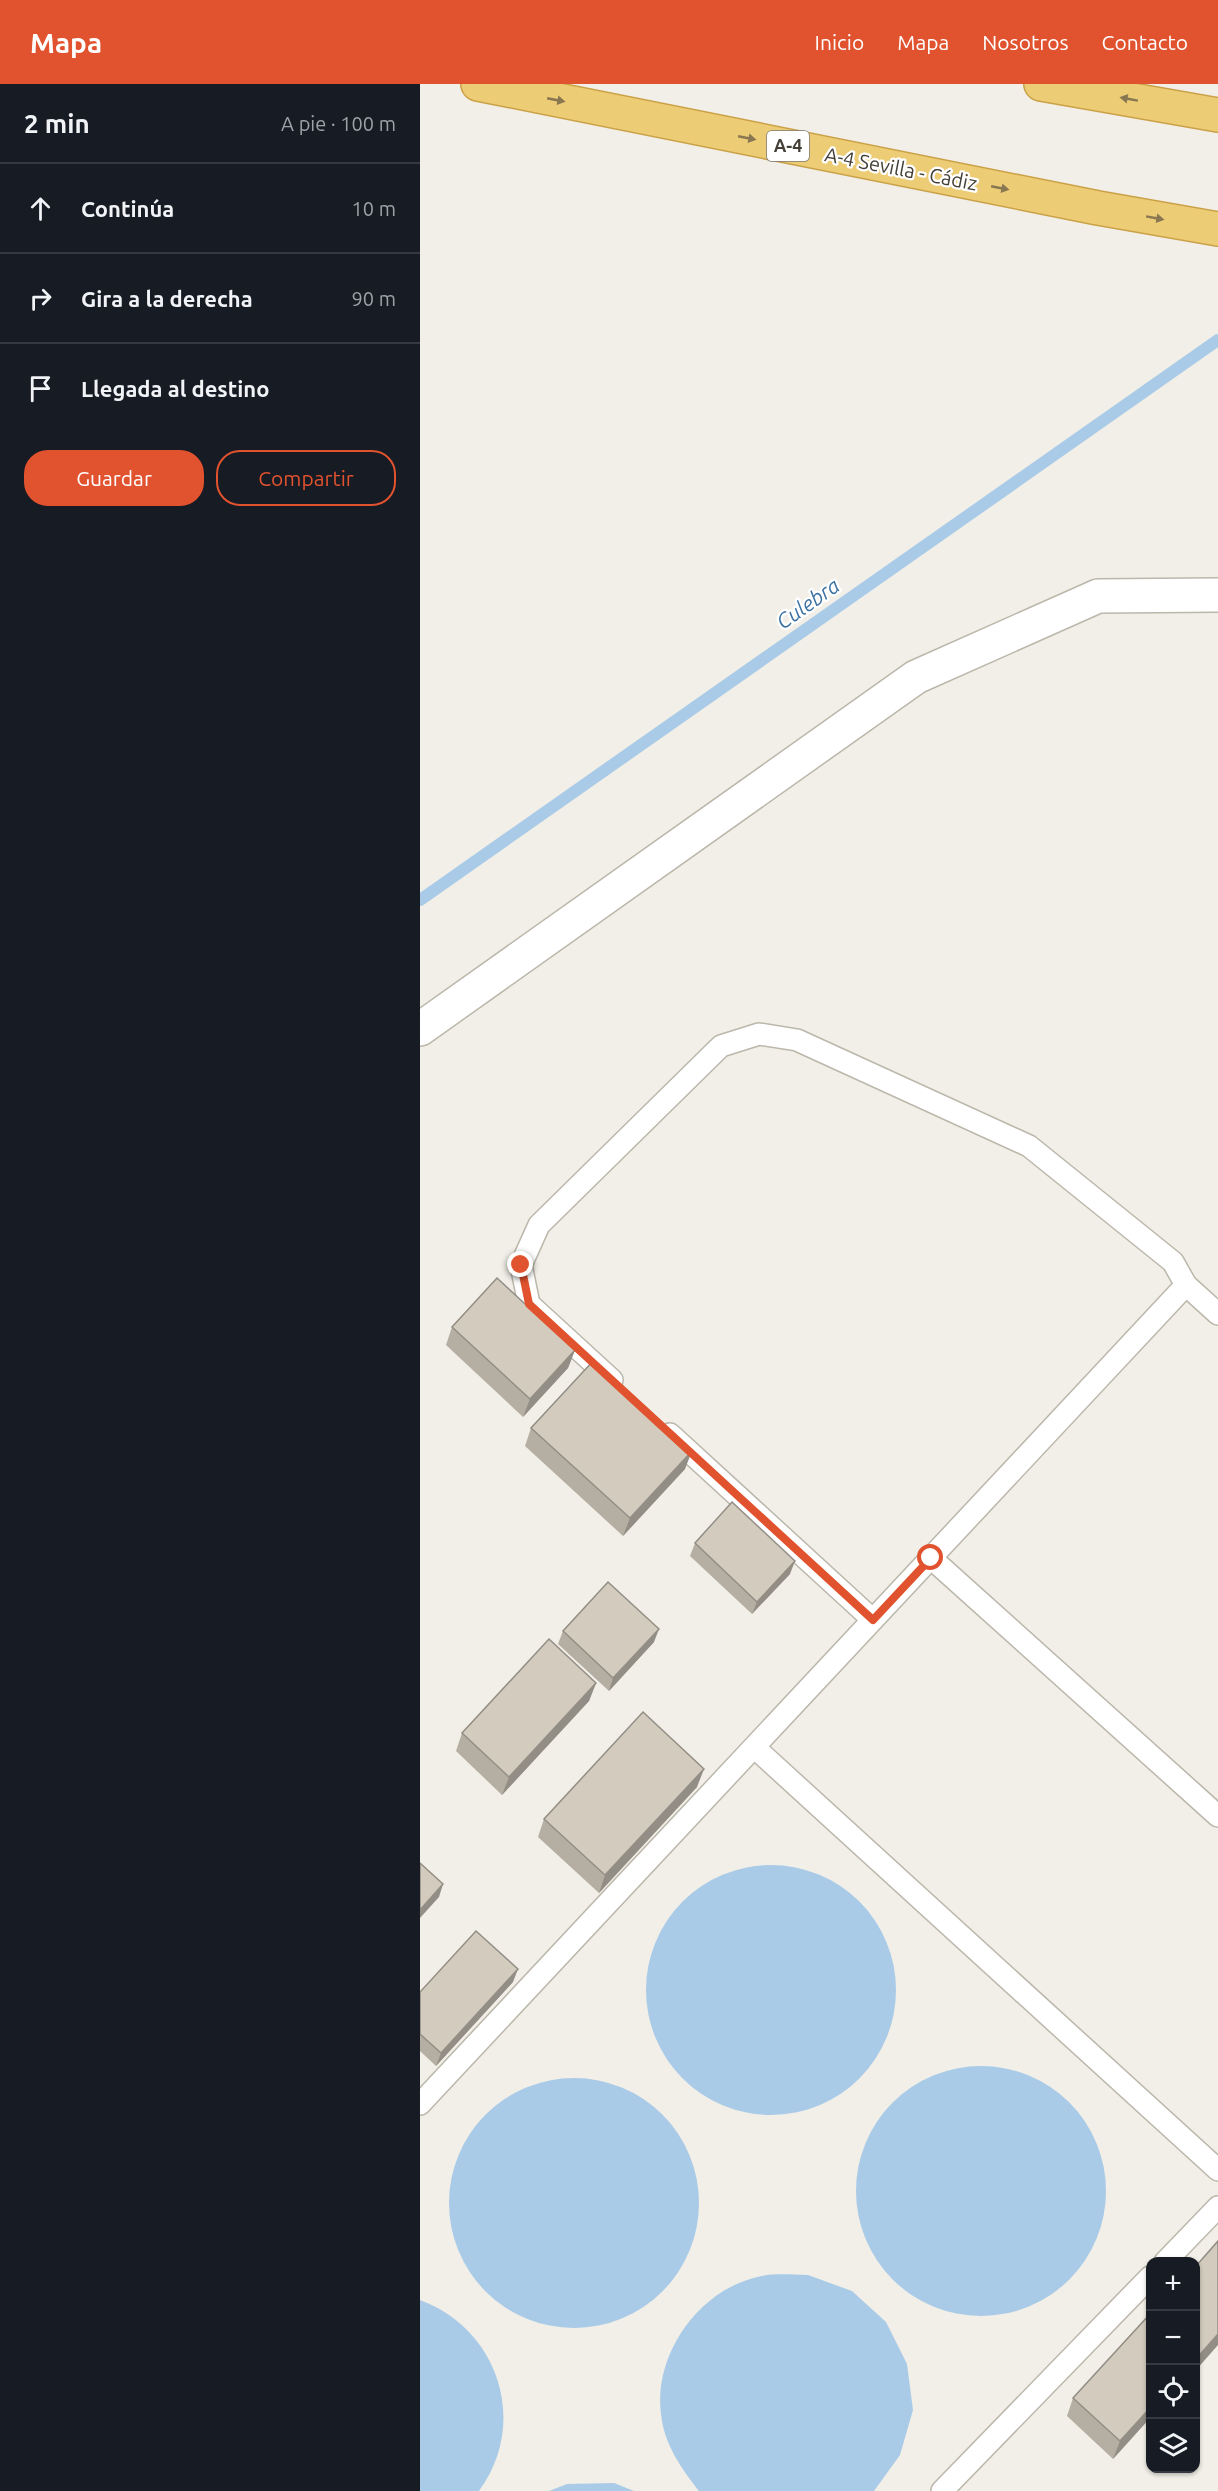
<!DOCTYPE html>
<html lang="es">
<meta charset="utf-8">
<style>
:root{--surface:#171b24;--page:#242831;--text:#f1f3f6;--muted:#9ea1a6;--line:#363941;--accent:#e1522e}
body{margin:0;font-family:Ubuntu,sans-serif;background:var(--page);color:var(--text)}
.controls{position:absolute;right:18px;bottom:18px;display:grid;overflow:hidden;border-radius:12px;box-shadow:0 2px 4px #0004}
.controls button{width:54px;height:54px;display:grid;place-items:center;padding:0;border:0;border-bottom:2px solid var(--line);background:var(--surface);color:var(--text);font:30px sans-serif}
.stop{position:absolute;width:18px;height:18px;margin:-14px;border:4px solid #e1522e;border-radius:50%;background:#fff}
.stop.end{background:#e1522e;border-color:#fff;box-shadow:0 2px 6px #0008}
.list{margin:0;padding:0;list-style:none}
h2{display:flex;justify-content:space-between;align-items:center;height:78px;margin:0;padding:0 24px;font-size:26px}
h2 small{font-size:20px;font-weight:400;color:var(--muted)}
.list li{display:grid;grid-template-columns:39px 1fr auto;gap:18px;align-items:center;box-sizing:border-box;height:90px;padding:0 24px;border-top:2px solid var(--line)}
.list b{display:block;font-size:22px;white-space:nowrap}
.list em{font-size:20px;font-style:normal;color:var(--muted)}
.actions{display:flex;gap:12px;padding:18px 24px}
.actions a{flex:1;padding:14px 0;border:2px solid var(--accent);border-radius:24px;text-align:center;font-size:21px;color:var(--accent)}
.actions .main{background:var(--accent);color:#fff}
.icon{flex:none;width:33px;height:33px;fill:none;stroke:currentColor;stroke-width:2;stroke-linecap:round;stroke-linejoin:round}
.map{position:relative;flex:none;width:798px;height:2407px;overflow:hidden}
header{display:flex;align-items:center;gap:36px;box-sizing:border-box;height:84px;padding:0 30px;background:var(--accent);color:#fff}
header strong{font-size:28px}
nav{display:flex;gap:33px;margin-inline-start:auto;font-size:21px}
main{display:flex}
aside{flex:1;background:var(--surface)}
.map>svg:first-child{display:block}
.water{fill:#aacbe8}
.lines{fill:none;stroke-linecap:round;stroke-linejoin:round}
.stream{stroke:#aacbe8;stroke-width:12}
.service-casing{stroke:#bcb7ab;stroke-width:24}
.minor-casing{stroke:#bcb7ab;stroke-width:36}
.motorway-casing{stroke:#cba147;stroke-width:36}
.service{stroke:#fff;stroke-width:21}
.minor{stroke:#fff;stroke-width:33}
.motorway{stroke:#edcc76;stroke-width:33}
.wall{fill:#b5afa3}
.shaded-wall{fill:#938e85}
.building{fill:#d2cbbe;stroke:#938e85;stroke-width:1.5}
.oneway{fill:#887750}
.route{stroke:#e1522e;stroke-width:8}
.labels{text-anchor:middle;stroke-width:4.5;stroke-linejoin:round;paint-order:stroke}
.shield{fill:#fff;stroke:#7c7973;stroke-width:1.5}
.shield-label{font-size:18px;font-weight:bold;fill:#443f37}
.street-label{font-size:20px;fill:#443f37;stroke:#fff}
.water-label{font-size:21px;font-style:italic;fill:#3c72a3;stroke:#fff}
</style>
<header>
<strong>Mapa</strong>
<nav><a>Inicio</a><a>Mapa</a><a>Nosotros</a><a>Contacto</a></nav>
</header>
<main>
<aside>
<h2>2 min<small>A pie · 100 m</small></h2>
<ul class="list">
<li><svg class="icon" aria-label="ahead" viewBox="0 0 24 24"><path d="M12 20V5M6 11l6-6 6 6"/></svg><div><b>Continúa</b></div><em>10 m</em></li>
<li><svg class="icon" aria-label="right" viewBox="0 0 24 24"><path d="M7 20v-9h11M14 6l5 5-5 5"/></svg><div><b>Gira a la derecha</b></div><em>90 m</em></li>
<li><svg class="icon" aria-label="arrive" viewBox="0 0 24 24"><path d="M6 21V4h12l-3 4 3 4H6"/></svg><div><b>Llegada al destino</b></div></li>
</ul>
<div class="actions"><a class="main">Guardar</a><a>Compartir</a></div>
</aside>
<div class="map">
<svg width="798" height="2407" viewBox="0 0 798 2407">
<rect width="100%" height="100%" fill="#f1efe7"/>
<path class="water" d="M226 1906a125 125 0 1 1 250 0a125 125 0 1 1-250 0Z
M436 2107a125 125 0 1 1 250 0a125 125 0 1 1-250 0Z
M29 2119a125 125 0 1 1 250 0a125 125 0 1 1-250 0Z
M 388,2191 L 432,2207 L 466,2238 L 487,2280 L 493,2326 L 480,2371 L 454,2407 L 279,2407 C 261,2384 244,2360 241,2330 C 233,2269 281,2203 342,2192 C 356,2189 373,2191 388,2191 Z
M 0,2216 C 79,2245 109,2339 59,2407 L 0,2407 Z
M 194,2399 L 214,2407 L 129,2407 L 147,2400 Z"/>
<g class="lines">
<path class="stream" d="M 0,816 L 798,256"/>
<defs>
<path id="service" d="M 192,1296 L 109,1220 L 101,1181 L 119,1141 L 301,962 L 339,950 L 377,956 L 609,1062 L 753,1178 L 766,1201
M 250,1350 L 453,1536
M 511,1474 L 798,1732
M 334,1663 L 798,2086
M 0,2020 L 766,1201 L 798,1230
M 745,2178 L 798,2123
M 522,2407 L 730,2193"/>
<path id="minor" d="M 0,945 L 496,593 L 678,512 L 798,511"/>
<path id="motorway" d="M 58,0 L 678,124 L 798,145
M 621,0 L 798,31"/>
</defs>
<use href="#service" class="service-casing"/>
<use href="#minor" class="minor-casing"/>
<use href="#motorway" class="motorway-casing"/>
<use href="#service" class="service"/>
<use href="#minor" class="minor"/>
<use href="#motorway" class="motorway"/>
</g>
<path class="wall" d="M 32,1243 L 155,1266 L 148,1284 L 103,1333 L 26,1261 Z
M 111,1344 L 265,1385 L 203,1452 L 105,1362 Z
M 275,1459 L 370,1490 L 332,1530 L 270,1472 Z
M 143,1547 L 234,1558 L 189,1607 L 138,1560 Z
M 176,1599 L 169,1617 L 82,1711 L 36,1667 L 42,1649 Z
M 277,1703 L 179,1809 L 118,1753 L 124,1735 Z
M 93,1898 L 16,1982 L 0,1967 L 0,1908 Z
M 653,2314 L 730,2334 L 693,2375 L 647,2332 Z"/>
<path class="shaded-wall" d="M 155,1266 L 148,1284 L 103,1333 L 110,1315 Z
M 272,1367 L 265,1385 L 203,1452 L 210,1434 Z
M 375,1477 L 370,1490 L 332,1530 L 337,1518 Z
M 239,1545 L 234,1558 L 189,1607 L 193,1594 Z
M 176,1599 L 169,1617 L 82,1711 L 89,1693 Z
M 284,1685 L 277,1703 L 179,1809 L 185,1791 Z
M 23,1800 L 19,1813 L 0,1834 L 0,1826 Z
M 98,1885 L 93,1898 L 16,1982 L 21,1969 Z
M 798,2250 L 798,2261 L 776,2286 L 776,2275 Z
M 730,2324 L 730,2334 L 693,2375 L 700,2357 Z"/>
<path class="building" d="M 77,1194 L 155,1266 L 110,1315 L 32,1243 Z
M 174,1276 L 272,1367 L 210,1434 L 111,1344 Z
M 312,1418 L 375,1477 L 337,1518 L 275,1459 Z
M 188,1498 L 239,1545 L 193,1594 L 143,1547 Z
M 129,1555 L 176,1599 L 89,1693 L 42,1649 Z
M 223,1628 L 284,1685 L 185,1791 L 124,1735 Z
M 0,1779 L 23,1800 L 0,1826 Z
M 56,1847 L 98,1885 L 21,1969 L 0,1950 L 0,1908 Z
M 798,2157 L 798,2250 L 776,2275 L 776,2182 Z
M 730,2230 L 730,2324 L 700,2357 L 653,2314 Z"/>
<defs><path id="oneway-solid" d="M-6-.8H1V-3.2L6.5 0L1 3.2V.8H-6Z" transform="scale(1.5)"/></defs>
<g class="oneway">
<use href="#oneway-solid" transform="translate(709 15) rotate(-170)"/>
<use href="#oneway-solid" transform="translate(136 16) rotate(11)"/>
<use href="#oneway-solid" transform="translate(327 54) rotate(11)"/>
<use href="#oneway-solid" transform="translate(580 104) rotate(11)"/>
<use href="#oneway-solid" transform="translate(735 134) rotate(10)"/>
</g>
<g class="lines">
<path class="route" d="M 101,1181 L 109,1220 L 453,1536 L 511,1474"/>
</g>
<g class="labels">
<rect class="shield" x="347" y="47" width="42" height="30" rx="4.5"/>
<g class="shield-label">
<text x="368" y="68">A-4</text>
</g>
<g class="street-label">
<text transform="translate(481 85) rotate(11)" y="7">A-4 Sevilla - Cádiz</text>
</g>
<g class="water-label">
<text transform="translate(388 520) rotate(-35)" y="7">Culebra</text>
</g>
</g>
</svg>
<div class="controls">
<button>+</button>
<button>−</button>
<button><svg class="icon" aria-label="locate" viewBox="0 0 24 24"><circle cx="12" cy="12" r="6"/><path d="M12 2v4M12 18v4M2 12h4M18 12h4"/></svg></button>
<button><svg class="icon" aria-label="layers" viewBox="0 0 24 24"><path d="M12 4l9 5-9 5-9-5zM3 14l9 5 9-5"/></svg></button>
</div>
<div class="stop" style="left:511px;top:1474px"></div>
<div class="stop end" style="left:101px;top:1181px"></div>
</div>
</main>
